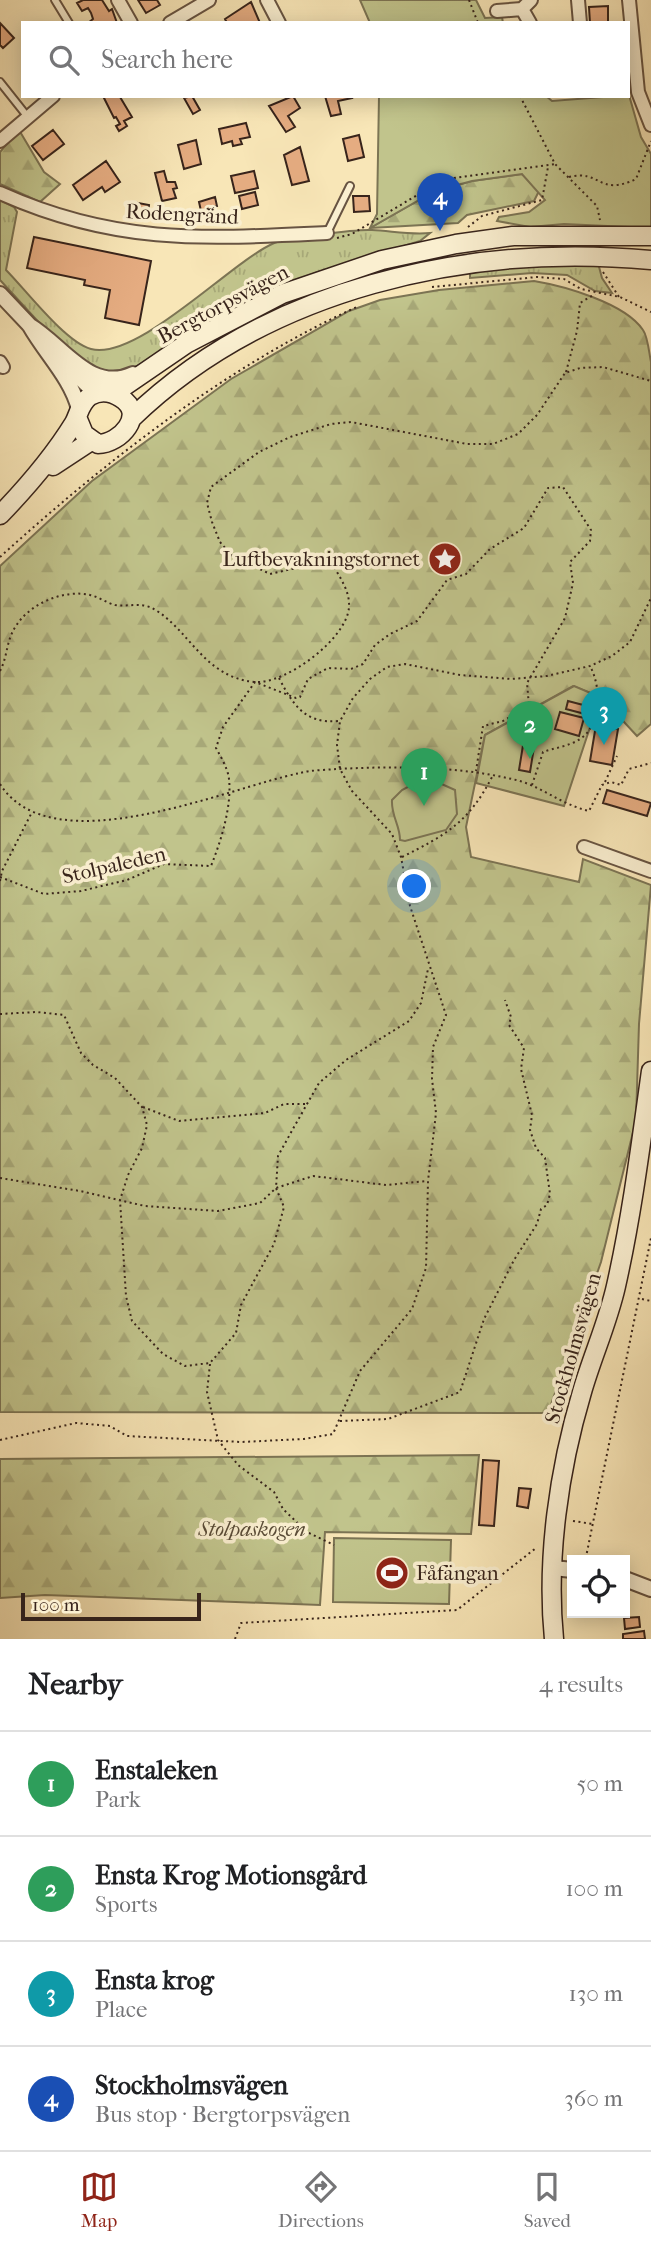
<!DOCTYPE html>
<meta charset="utf-8">
<style>
:root{--surface:#fff;--page:#f2f2f2;--text:#202124;--muted:#757577;--line:#e0e0e0;--accent:#8f2418}
body{margin:0;font-family:"IM FELL French Canon",serif;background:var(--page);color:var(--text)}
.controls{position:absolute;right:21px;bottom:21px;display:grid;overflow:hidden;border-radius:0px;box-shadow:0 4px 18px #0003}
.controls button{width:63px;height:63px;display:grid;place-items:center;padding:0;border:0;border-bottom:2px solid var(--line);background:var(--surface);color:var(--text);font:35px sans-serif}
.scale{position:absolute;left:21px;bottom:18px;width:180px;box-sizing:border-box;padding-left:7px;border:4px solid #38241b;border-top:0;font-size:19px;line-height:24px;white-space:nowrap;color:#38241b;-webkit-text-stroke:5px #faefd0;paint-order:stroke}
.you{position:absolute;left:415px;top:887px;width:24px;height:24px;margin:-18px;border:5px solid #fff;border-radius:50%;background:#1a73e8;box-shadow:0 0 0 10px #1a73e833}
.badge{display:grid;place-items:center;width:46px;height:46px;border-radius:50%;background:var(--accent);color:#fff;font-size:23px;font-weight:700}
.pin{position:absolute;translate:-50% -58px;filter:drop-shadow(0 2px 4px #0008)}
.pin::after{content:'';position:absolute;top:37px;width:24px;height:21px;background:inherit;clip-path:polygon(0 0,100% 0,50% 100%)}
.list{margin:0;padding:0;list-style:none}
h2{display:flex;justify-content:space-between;align-items:center;height:91px;margin:0;padding:0 28px;font-size:30px}
h2 small{font-size:23px;font-weight:400;color:var(--muted)}
.list li{display:grid;grid-template-columns:46px 1fr auto;gap:21px;align-items:center;box-sizing:border-box;height:105px;padding:0 28px;border-top:2px solid var(--line)}
.list b{display:block;font-size:26px;white-space:nowrap}
.list p{margin:0;font-size:23px;white-space:nowrap;color:var(--muted)}
.list em{font-size:23px;font-style:normal;color:var(--muted)}
.icon{flex:none;width:38px;height:38px;fill:none;stroke:currentColor;stroke-width:2;stroke-linecap:round;stroke-linejoin:round}
.map{position:relative;flex:none;width:651px;height:1639px;overflow:hidden}
.search{position:absolute;background:var(--surface);box-shadow:0 4px 18px #0003;left:21px;right:21px;top:21px;height:77px;display:flex;align-items:center;gap:18px;box-sizing:border-box;padding:0 24px;border-radius:0px;color:var(--muted);font-size:26px}
.sheet{height:511px;background:var(--surface)}
nav{display:flex;justify-content:space-around;align-items:center;box-sizing:border-box;height:98px;border-top:2px solid var(--line);background:var(--surface);font-size:19px;color:var(--muted)}
nav a{display:grid;justify-items:center;gap:4px}
nav .on{color:var(--accent)}
.map>svg:first-child{display:block}
.grass{fill:url(#grass-tufts);stroke:#7c7454;stroke-width:2}
.forest{fill:url(#forest-firs);stroke:#7c7454;stroke-width:2}
.green{fill:#c1c48c;stroke:#7c7454;stroke-width:2}
.building{fill:#e5ac81;stroke:#38241b;stroke-width:2}
.lines{fill:none;stroke-linecap:round;stroke-linejoin:round}
.service-casing{stroke:#685442;stroke-width:10}
.minor-casing{stroke:#685442;stroke-width:16}
.tertiary-casing{stroke:#685442;stroke-width:18}
.secondary-casing{stroke:#38241b;stroke-width:21}
.path{stroke:#38241b;stroke-width:2;stroke-dasharray:2 3.5;stroke-linecap:butt}
.service{stroke:#faefd0;stroke-width:6}
.minor{stroke:#faefd0;stroke-width:12}
.tertiary{stroke:#faefd0;stroke-width:14}
.secondary{stroke:#faefd0;stroke-width:18}
.labels{text-anchor:middle;stroke-width:7;stroke-linejoin:round;paint-order:stroke}
.street-label{font-size:21px;fill:#38241b;stroke:#faefd0}
.poi-label{font-size:21px;fill:#38241b;stroke:#faefd0;text-anchor:end}
.park-label{font-size:21px;font-style:italic;fill:#5a4c37;stroke:#faefd0}
</style>
<div class="map">
<svg width="651" height="1639" viewBox="0 0 651 1639">
<defs>
<pattern id="grass-tufts" width="24" height="20" patternUnits="userSpaceOnUse" patternTransform="scale(1.75)"><rect width="24" height="20" fill="#c1c48c"/><path d="M3 7l-1-3M5 7V3M7 7l1-3M15 17l-1-3M17 17v-4M19 17l1-3" fill="none" stroke="#a7a878"/></pattern>
<pattern id="forest-firs" width="22" height="20" patternUnits="userSpaceOnUse" patternTransform="scale(1.75)"><rect width="22" height="20" fill="#c1c48c"/><path d="M5 1l3.5 6h-7zM16 11l3.5 6h-7z" fill="#a7a878"/></pattern>
</defs>
<rect width="100%" height="100%" fill="#f8e6b7"/>
<filter id="stains"><feTurbulence type="fractalNoise" baseFrequency=".00286" numOctaves="4"/><feColorMatrix values="0 0 0 0 .2 0 0 0 0 .09 0 0 0 0 .02 0 0 0 .5 -.17"/></filter>
<radialGradient id="worn" r=".72"><stop offset=".6" stop-color="#630" stop-opacity="0"/><stop offset="1" stop-color="#630" stop-opacity=".3"/></radialGradient>
<path class="grass" d="M 0,200 L 14,207 L 17,212 L 6,270 C 26,290 65,342 91,349 C 137,361 229,264 272,244 C 285,238 357,229 372,230 C 392,231 410,235 430,233 L 420,241 L 315,273 L 249,302 L 123,374 L 102,375 L 55,340 L 0,280 Z
M 598,263 L 602,278 L 612,293 L 595,291 L 567,275 L 532,273 L 470,278 L 470,269 Z"/>
<path class="forest" d="M 19,130 L 44,172 L 60,184 L 40,202 L 0,184 L 0,152 Z
M 522,174 L 539,191 L 534,201 L 467,215 L 458,223 L 370,228 L 435,191 L 472,181 Z
M 534,281 C 564,286 625,303 643,330 C 648,337 649,353 651,362 L 651,724 L 637,736 L 601,697 L 573,686 L 485,735 L 466,827 L 471,857 L 579,882 L 583,859 L 651,885 L 639,1024 L 636,1120 L 601,1262 L 548,1413 L 0,1412 L 0,566 L 92,481 L 231,379 L 349,311 L 380,300 L 439,290 Z
M 479,1455 L 471,1534 L 325,1532 L 320,1605 L 45,1595 L 0,1598 L 0,1459 Z"/>
<path class="green" d="M 360,0 L 476,0 L 485,18 L 502,17 L 503,23 L 370,23 Z
M 629,95 L 641,137 L 651,154 L 651,228 L 564,224 L 530,227 L 497,221 L 499,217 L 529,212 L 545,200 L 522,174 L 472,181 L 435,191 L 370,228 L 377,214 L 379,96 L 546,96 L 552,101 Z
M 574,686 L 600,697 L 564,806 L 476,783 L 485,735 Z
M 419,781 L 435,781 L 455,790 L 457,814 L 446,830 L 405,841 L 400,840 C 400,825 391,816 392,800 L 402,790 Z
M 334,1538 L 451,1540 L 449,1604 L 333,1602 Z"/>
<path class="building" d="M 83,0 L 102,0 L 109,11 L 112,9 L 117,23 L 88,23 L 93,19 L 91,13 L 88,8 L 82,11 L 77,3 Z
M 138,0 L 157,0 L 160,5 L 146,13 Z
M 251,2 L 260,23 L 227,23 L 225,19 Z
M 608,6 L 608,23 L 590,23 L 589,7 Z
M 0,23 L 14,38 L 3,48 L 0,45 Z
M 103,96 L 120,97 L 132,117 L 124,121 L 127,126 L 119,131 L 116,126 L 120,124 L 116,117 L 114,118 Z
M 192,96 L 200,110 L 193,114 L 184,98 Z
M 293,96 L 300,108 L 288,116 L 295,127 L 286,132 L 269,106 Z
M 325,96 L 351,96 L 352,98 L 338,101 L 341,114 L 331,116 Z
M 246,123 L 250,137 L 240,139 L 242,144 L 233,146 L 232,141 L 222,144 L 219,129 Z
M 53,130 L 64,144 L 43,160 L 32,146 Z
M 359,135 L 364,157 L 348,161 L 343,139 Z
M 196,140 L 201,164 L 184,169 L 178,145 Z
M 300,147 L 309,181 L 292,185 L 284,155 Z
M 106,161 L 120,182 L 105,192 L 102,187 L 83,200 L 73,185 Z
M 164,171 L 167,182 L 175,182 L 177,188 L 173,189 L 176,198 L 162,201 L 155,173 Z
M 254,171 L 258,188 L 235,193 L 231,176 Z
M 255,192 L 258,205 L 242,209 L 239,196 Z
M 353,196 L 369,196 L 370,211 L 354,212 Z
M 215,197 L 217,206 L 201,211 L 199,202 Z
M 138,203 L 149,205 L 148,215 L 136,213 Z
M 34,237 L 151,261 L 139,325 L 105,318 L 110,290 L 84,285 L 85,280 L 27,268 Z
M 568,701 L 587,706 L 585,714 L 566,709 Z
M 560,712 L 584,718 L 579,736 L 555,729 Z
M 596,725 L 618,729 L 612,765 L 590,761 Z
M 525,733 L 536,735 L 530,772 L 519,770 Z
M 607,790 L 651,803 L 647,816 L 603,803 Z
M 483,1460 L 499,1461 L 494,1526 L 479,1525 Z
M 519,1488 L 531,1489 L 528,1508 L 517,1506 Z
M 639,1617 L 640,1627 L 625,1629 L 624,1618 Z
M 644,1631 L 645,1639 L 623,1639 L 623,1634 Z"/>
<g class="lines">
<defs>
<path id="service" d="M 55,0 L 69,23
M 0,82 L 27,116
M 327,233 L 350,186"/>
<path id="minor" d="M 118,0 L 131,23
M 267,0 L 279,23
M 578,0 L 580,23
M 629,0 L 638,92 L 651,125
M 497,11 L 522,9
M 170,23 L 209,0
M 530,23 L 522,9 L 531,0
M 0,141 L 53,96
M 0,193 C 116,245 204,239 327,233
M 0,362 L 3,367
M 584,847 L 651,871"/>
<path id="tertiary" d="M 0,294 L 35,331
M 29,325 C 63,345 90,394 133,374
M 30,326 C 46,354 71,378 79,409
M 66,364 L 87,385 L 105,393
M 554,1568 L 572,1570
M 625,1579 L 651,1589"/>
<path id="secondary" d="M 113,394 L 186,344 L 282,294 L 382,260 L 456,244 L 513,236 L 651,236
M 131,419 C 266,288 468,243 651,260
M 53,466 L 91,441
M 0,515 C 28,486 53,457 74,423 C 79,414 80,403 90,396 C 100,390 112,392 121,398 C 147,414 120,444 98,444 L 84,434 L 77,417
M 554,1639 C 546,1559 559,1469 582,1392 C 592,1357 608,1322 616,1286 C 632,1215 641,1143 651,1071"/>
</defs>
<use href="#service" class="service-casing"/>
<use href="#minor" class="minor-casing"/>
<use href="#tertiary" class="tertiary-casing"/>
<use href="#secondary" class="secondary-casing"/>
<path class="path" d="M 469,0 L 478,23
M 520,96 L 555,164 L 597,206 L 600,220
M 569,177 C 601,169 598,197 636,179 L 651,141
M 468,227 L 482,216 L 542,200 L 548,167
M 337,238 L 352,234 L 429,188 L 454,178 L 555,164
M 603,272 L 619,297
M 432,287 L 537,277 L 564,279 L 581,289 L 620,297 L 651,312
M 566,372 L 577,331 L 580,303 L 595,294
M 0,557 C 106,461 228,365 359,306
M 0,671 C 8,656 6,640 16,626 C 30,603 65,589 90,595 C 99,597 107,603 115,605 C 130,607 143,601 157,611 C 190,632 205,677 254,682 C 285,685 347,639 349,607 C 350,592 341,579 334,567 L 314,564 L 270,574 L 231,555 L 220,542 L 212,522 L 207,503 L 211,487 L 259,452 L 290,437 L 331,424 L 351,422 L 467,444 L 493,444 L 518,434 L 537,415 L 565,373 L 580,368 L 603,367 L 651,381
M 279,678 C 293,705 305,724 338,721
M 605,782 L 617,756
M 0,784 C 52,866 227,788 300,773 C 311,770 325,770 337,769 C 396,766 459,766 516,780 C 541,786 560,804 589,811 L 602,785 L 611,782 L 621,785 L 629,769 L 651,763
M 532,785 L 543,752 C 554,748 570,746 580,739 C 602,725 601,688 591,668
M 402,857 C 446,835 469,822 492,777
M 0,877 L 44,894 L 81,891 L 127,880 L 164,864 L 211,866 C 221,841 232,806 229,779 C 228,769 221,757 216,748 L 223,727 L 255,682 L 296,698 L 300,697 L 308,679 L 328,668 L 351,669 L 363,664 L 375,645 L 390,634 L 417,621 L 447,580 L 466,574 L 490,549 L 524,528 L 548,488 L 563,487 L 591,530 L 590,541 L 570,562 L 573,583 L 565,618 L 527,683 L 529,706 L 503,721 L 483,726 L 476,771
M 0,881 L 2,871 L 31,814
M 0,1014 L 37,1012 L 64,1015 L 81,1053 L 93,1065 L 115,1078 L 142,1107 L 147,1125 L 142,1148 L 128,1175 L 120,1200 L 126,1296 L 132,1321 L 163,1354 L 185,1366 L 210,1363 L 236,1333 L 241,1305 L 274,1244 L 284,1207 L 276,1188 L 278,1156 L 294,1127 L 319,1083 L 346,1060 L 409,1021 L 421,1003 L 428,969
M 143,1107 L 179,1121 L 265,1113 L 284,1104 L 308,1104
M 0,1178 L 80,1191 L 145,1206 L 218,1211 L 260,1203 L 276,1188 L 313,1176 L 386,1185 L 427,1181
M 642,1299 L 651,1301
M 210,1364 L 207,1392 L 218,1440 L 238,1465 L 274,1492 L 283,1509 L 307,1532 L 334,1545
M 340,1421 L 388,1419 L 460,1392 L 484,1319 L 514,1260 L 537,1224 L 541,1209 L 547,1205 L 550,1194 L 545,1158 L 536,1148 L 530,1130 L 532,1115 L 521,1069 L 524,1048 L 509,1025 L 511,1017 L 505,1000
M 0,1440 L 76,1423 L 110,1426 L 127,1436 L 241,1442 L 304,1439 L 333,1434 L 360,1371 L 412,1309 L 426,1268 L 428,1181 L 436,1113 L 432,1079 L 433,1047 L 446,1015 L 410,906 L 401,857 L 392,834 L 352,791 L 340,769 L 337,745 L 340,721 L 353,698 L 370,679 L 387,667 L 405,664 L 460,675 L 511,679 L 547,676 L 590,666 L 612,656 L 630,642 L 651,598
M 573,1521 L 593,1524
M 598,1560 L 586,1557 L 651,1238
M 235,1639 L 241,1623 L 457,1610 L 536,1548"/>
<use href="#service" class="service"/>
<use href="#minor" class="minor"/>
<use href="#tertiary" class="tertiary"/>
<use href="#secondary" class="secondary"/>
</g>
<defs>
<symbol id="sight-disc" viewBox="-11 -11 22 22"><circle r="9.5" fill="#8f2418" stroke="#faefd0"/><path d="M0-6L1.8-2.2L6-1.7L2.9 1.2L3.7 5.4L0 3.3L-3.7 5.4L-2.9 1.2L-6-1.7L-1.8-2.2Z" fill="#fff"/></symbol>
<symbol id="stadium-disc" viewBox="-11 -11 22 22"><circle r="9.5" fill="#8f2418" stroke="#faefd0"/><path d="M0-5a6.5 5 0 1 0 0 10a6.5 5 0 1 0 0-10ZM-3.5-1.8h7v3.6h-7Z" fill="#fff"/></symbol>
</defs>
<g fill-rule="evenodd">
<use href="#sight-disc" x="426" y="540" width="38" height="38"/>
<use href="#stadium-disc" x="373" y="1554" width="38" height="38"/>
</g>
<g class="labels">
<g class="street-label">
<text transform="translate(182 214) rotate(3)" y="7">Rodengränd</text>
<text transform="translate(223 304) rotate(-28)" y="7">Bergtorpsvägen</text>
<text transform="translate(114 865) rotate(-13)" y="7">Stolpaleden</text>
<text transform="translate(573 1348) rotate(-74)" y="7">Stockholmsvägen</text>
</g>
<g class="poi-label">
<text x="420" y="566">Luftbevakningstornet</text>
<text x="416" y="1580" text-anchor="start">Fåfängan</text>
</g>
<g class="park-label">
<text x="252" y="1536">Stolpaskogen</text>
</g>
</g>
<rect width="100%" height="100%" filter="url(#stains)"/>
<rect width="100%" height="100%" fill="url(#worn)"/>
</svg>
<div class="controls">
<button><svg class="icon" aria-label="locate" viewBox="0 0 24 24"><circle cx="12" cy="12" r="6"/><path d="M12 2v4M12 18v4M2 12h4M18 12h4"/></svg></button>
</div>
<div class="scale">100 m</div>
<div class="you"></div>
<div class="pin badge" style="left:424px;top:806px;background:#2e9e5b">1</div>
<div class="pin badge" style="left:530px;top:759px;background:#2e9e5b">2</div>
<div class="pin badge" style="left:604px;top:745px;background:#0f9aa8">3</div>
<div class="pin badge" style="left:440px;top:231px;background:#1a4fb4">4</div>
<div class="search"><svg class="icon" aria-label="search" viewBox="0 0 24 24"><circle cx="10" cy="10" r="6"/><path d="M15 15l6 6"/></svg>Search here</div>
</div>
<section class="sheet">
<h2>Nearby<small>4 results</small></h2>
<ul class="list">
<li><span class="badge" style="background:#2e9e5b">1</span><div><b>Enstaleken</b><p>Park</p></div><em>50 m</em></li>
<li><span class="badge" style="background:#2e9e5b">2</span><div><b>Ensta Krog Motionsgård</b><p>Sports</p></div><em>100 m</em></li>
<li><span class="badge" style="background:#0f9aa8">3</span><div><b>Ensta krog</b><p>Place</p></div><em>130 m</em></li>
<li><span class="badge" style="background:#1a4fb4">4</span><div><b>Stockholmsvägen</b><p>Bus stop · Bergtorpsvägen</p></div><em>360 m</em></li>
</ul>
</section>
<nav>
<a class="on"><svg class="icon" aria-label="map" viewBox="0 0 24 24"><path d="M3 6l6-2 6 2 6-2v14l-6 2-6-2-6 2zM9 4v14M15 6v14"/></svg>Map</a>
<a><svg class="icon" aria-label="directions" viewBox="0 0 24 24"><path d="M12 3l9 9-9 9-9-9zM9 14v-3h6M13 9l2 2-2 2"/></svg>Directions</a>
<a><svg class="icon" aria-label="saved" viewBox="0 0 24 24"><path d="M7 4h10v16l-5-4-5 4z"/></svg>Saved</a>
</nav>
